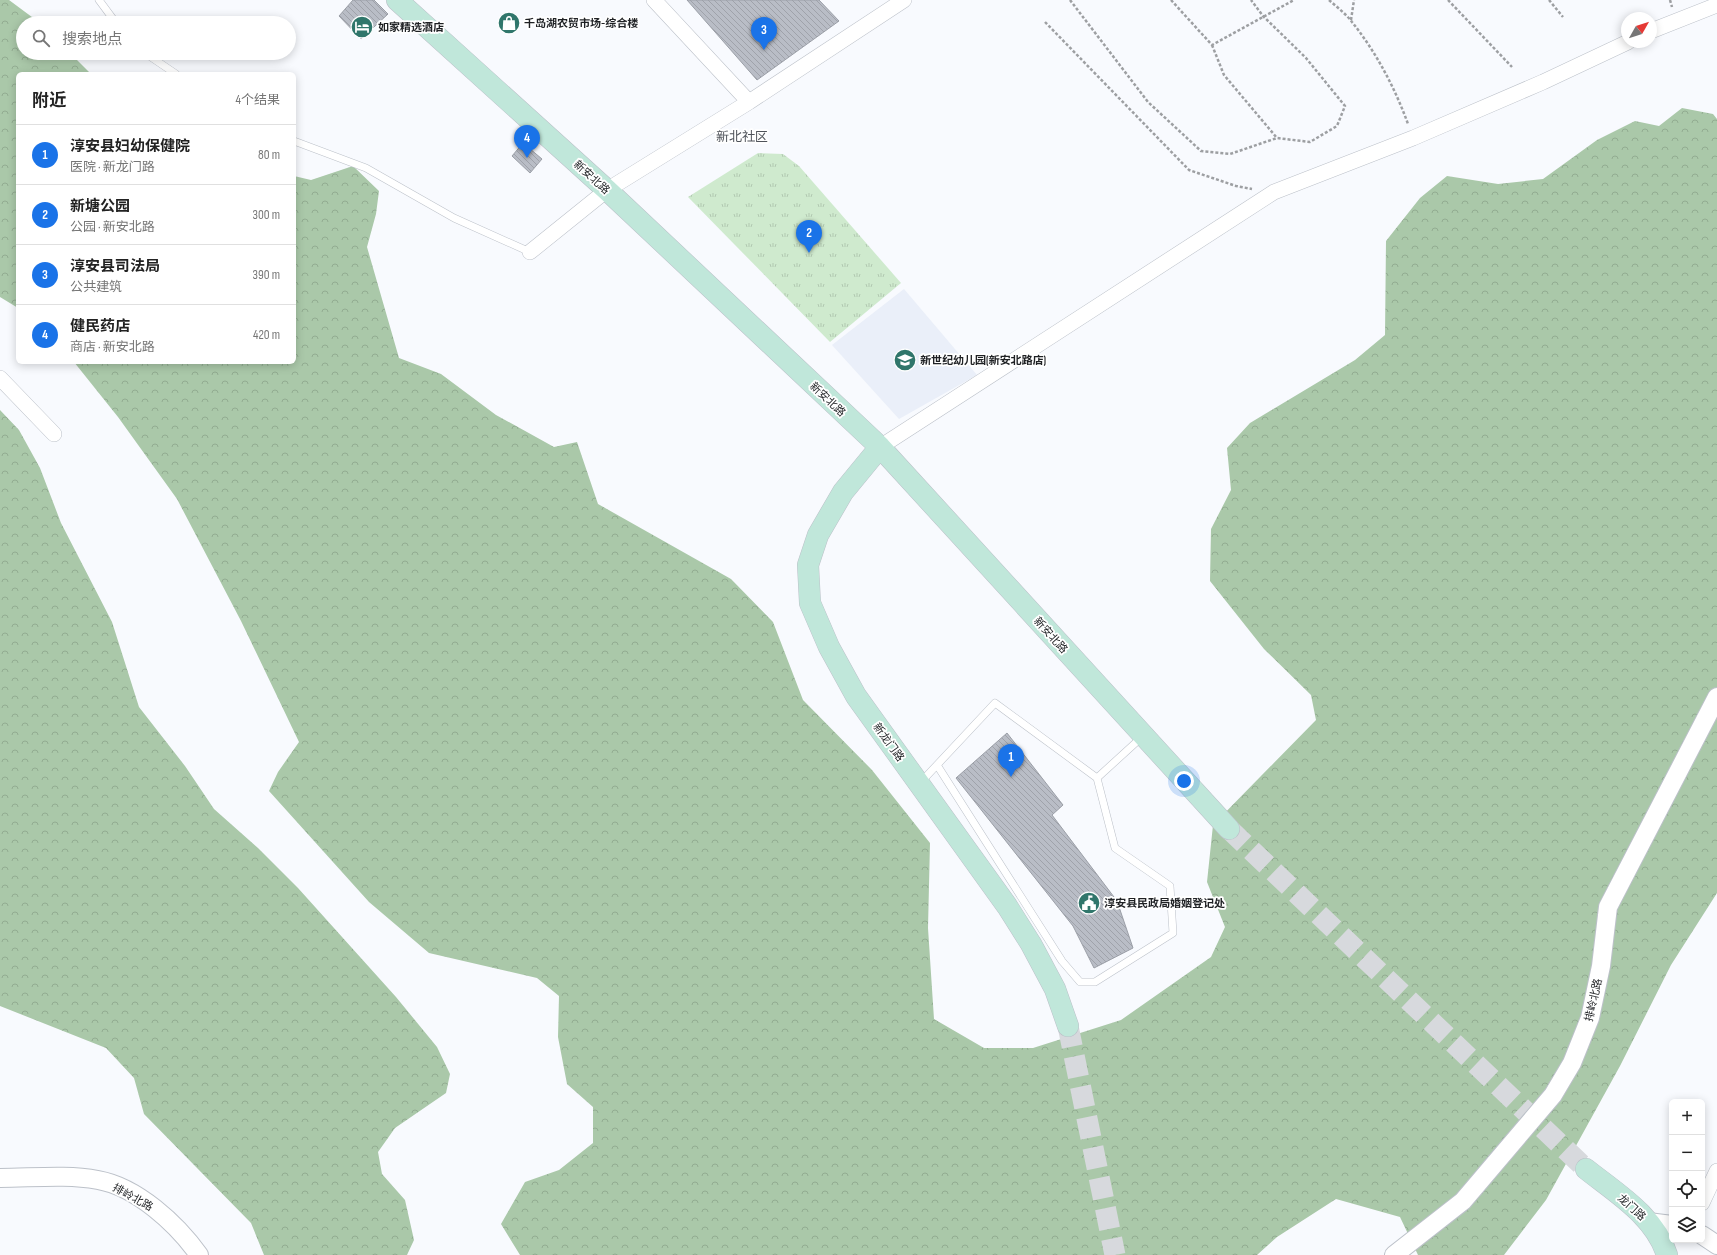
<!DOCTYPE html>
<html lang="zh">
<head>
<meta charset="utf-8">
<style>
  :root { --surface:#fff; --page:#f6f6f6; --text:#222; --muted:#767676; --line:#e0e0e0; --accent:#1a73e8 }
  body { margin:0; font-family:"Sofia Sans Condensed","Noto Sans SC",sans-serif; background:var(--page); color:var(--text) }
  .controls { position:absolute; right:12px; bottom:12px; display:grid; overflow:hidden; border-radius:6px; box-shadow:0 2px 10px #0003 }
  .controls button { width:36px; height:36px; display:grid; place-items:center; padding:0; border:0; border-bottom:1px solid var(--line); background:var(--surface); color:var(--text); font:20px sans-serif }
  .compass { position:absolute; left:1621px; top:12px; width:36px; height:36px; border-radius:50%; background:var(--surface); box-shadow:0 2px 10px #0003; rotate:51deg }
  .you { position:absolute; left:1184px; top:781px; width:14px; height:14px; margin:-10px; border:3px solid #fff; border-radius:50%; background:#1a73e8; box-shadow:0 0 0 6px #1a73e833 }
  .badge { display:grid; place-items:center; width:26px; height:26px; border-radius:50%; background:var(--accent); color:#fff; font-size:13px; font-weight:700 }
  .pin { position:absolute; translate:-50% -33px; filter:drop-shadow(0 1px 2px #0008) }
  .pin::after { content:''; position:absolute; top:21px; width:14px; height:12px; background:inherit; clip-path:polygon(0 0,100% 0,50% 100%) }
  .list { margin:0; padding:0; list-style:none }
  h2 { display:flex; justify-content:space-between; align-items:center; height:52px; margin:0; padding:0 16px; font-size:17px }
  h2 small { font-size:13px; font-weight:400; color:var(--muted) }
  .list li { display:grid; grid-template-columns:26px 1fr auto; gap:12px; align-items:center; box-sizing:border-box; height:60px; padding:0 16px; border-top:1px solid var(--line) }
  .list b { display:block; font-size:15px; white-space:nowrap }
  .list p { margin:0; font-size:13px; white-space:nowrap; color:var(--muted) }
  .list em { font-size:13px; font-style:normal; color:var(--muted) }
  .icon { flex:none; width:22px; height:22px; fill:none; stroke:currentColor; stroke-width:2; stroke-linecap:round; stroke-linejoin:round }
  .map { position:relative; flex:none; width:1717px; height:1255px; overflow:hidden }
  .search { position:absolute; background:var(--surface); box-shadow:0 2px 10px #0003; left:16px; top:16px; width:280px; height:44px; display:flex; align-items:center; gap:10px; box-sizing:border-box; padding:0 14px; border-radius:22px; color:var(--muted); font-size:15px }
  .panel { position:absolute; background:var(--surface); box-shadow:0 2px 10px #0003; left:16px; top:72px; width:280px; height:292px; border-radius:6px }
  .map>svg:first-child { display:block }
</style>
</head>
<body>
<div class="map">
<svg width="1717" height="1255" viewBox="0 0 1717 1255">
  <defs>
    <pattern id="grass-tufts" width="24" height="20" patternUnits="userSpaceOnUse"><rect width="24" height="20" fill="#cfeace"/><path d="M3 7l-1-3M5 7V3M7 7l1-3M15 17l-1-3M17 17v-4M19 17l1-3" fill="none" stroke="#b1c8b1"/></pattern>
    <pattern id="forest-crowns" width="20" height="18" patternUnits="userSpaceOnUse"><rect width="20" height="18" fill="#aac8a9"/><path d="M2 6a3 3 0 1 1 6 0M12 15a3 3 0 1 1 6 0" fill="none" stroke="#92ac91"/></pattern>
    <pattern id="building-back-hatch" width="6" height="6" patternUnits="userSpaceOnUse"><rect width="6" height="6" fill="#b9bdc6"/><path d="M-1 5l2 2M0 0l6 6M5-1l2 2" fill="none" stroke="#9fa2aa"/></pattern>
  </defs>
  <rect width="100%" height="100%" fill="#f8fafe"/>
  <path fill="#eaeff9" d="M904,289L977,375L899,419L832,345Z"/>
  <path fill="url(#grass-tufts)" d="M758,153L783,154L799,166L901,283L830,342L688,197Z"/>
  <path fill="url(#forest-crowns)" d="M0,0H9L40,23H23V53H70L91,74H18V308L0,297Z
    M1682,108L1713,114L1717,119V893L1671,965L1620,1066L1546,1200L1504,1255H1418L1400,1217L1336,1199L1277,1237L1257,1255H520L501,1224L525,1182L559,1170L593,1143V1107L567,1084L558,1037L559,996L537,978L429,953L369,902L269,791L278,772L299,742L241,621L177,499L118,417L74,362H294V176L311,180L353,166L379,191L376,214L367,247L399,358L441,374L496,415L554,447L577,442L598,504L731,579L773,622L803,700L872,770L930,843L928,928L934,1019L984,1048H1033L1121,1020L1211,957L1225,927L1207,882L1213,825L1316,720L1311,695L1264,649L1210,581L1211,529L1231,490L1227,448L1250,423L1355,360L1385,335L1386,241L1420,198L1447,176L1498,184L1543,179L1597,140L1635,121L1659,126Z
    M0,410L19,430L40,468L61,523L112,622L139,707L185,766L214,809L258,848L298,888L396,997L437,1047L450,1074L446,1093L395,1128L378,1152L382,1174L405,1200L414,1240L407,1255H264L251,1223L144,1114L134,1078L106,1048L0,1006Z"/>
  <path fill="url(#building-back-hatch)" stroke="#9b9fa7" d="M353,0H374L388,14L361,39L339,16Z
    M687,0H819L839,21L757,80Z
    M523,143L542,159L530,173L512,156Z
    M1007,733L1063,805L1052,815L1117,901L1133,948L1094,968L1073,926L956,778Z"/>
  <g fill="none" stroke-linecap="round" stroke-linejoin="round">
    <path stroke="#d7d9dd" stroke-width="21" stroke-dasharray="21 10" stroke-linecap="butt" d="M1229,829L1586,1169
      M1068,1026L1115,1255"/>
    <g stroke="#bcc1c9" stroke-width="8">
      <path id="service" d="M99,0L116,23
        M145,53L176,74
        M294,141L366,168L454,218L530,252
        M937,765L1062,961L1080,982H1095L1173,933L1170,886L1115,848L1097,778
        M921,782L995,703L1097,778L1143,736"/>
    </g>
    <g stroke="#bcc1c9" stroke-width="16">
      <path id="minor" d="M654,0L749,102
        M1651,31L1717,5
        M530,252L607,190L749,102L904,0
        M0,378L54,434
        M880,447L1274,192L1413,138L1543,82L1628,42
        M1702,1203L1717,1171"/>
    </g>
    <g stroke="#bcc1c9" stroke-width="20">
      <path id="tertiary" d="M0,1178C32,1178 66,1174 98,1180C137,1187 177,1224 199,1255
        M1648,1222L1672,1225
        M1702,1235L1717,1245
        M1394,1255L1463,1201L1553,1095L1572,1063L1590,1018L1601,966L1608,907L1717,697"/>
    </g>
    <g stroke="#bcc1c9" stroke-width="22">
      <path id="secondary" d="M397,0L607,190L880,447L1229,829
        M880,447L843,492L818,535L808,565L810,603L829,647L856,696L1007,906L1031,944L1055,989L1068,1026
        M1586,1169C1616,1193 1655,1216 1667,1255"/>
    </g>
    <path stroke="#9d9fa2" stroke-width="2.5" stroke-dasharray="3 2" stroke-linecap="butt" d="M1070,0L1148,102L1201,151L1230,154L1277,138L1310,142L1337,126L1345,106L1306,58L1263,16L1251,0
      M1171,0L1212,45L1294,0
      M1329,0C1337,7 1346,14 1352,22C1376,52 1395,88 1408,124
      M1448,0L1512,67
      M1549,0L1563,17
      M1670,0L1672,7
      M1351,20L1354,0
      M1045,22L1189,170L1236,186L1252,189
      M1212,45L1224,75L1277,138"/>
    <use href="#service" stroke="#fff" stroke-width="7"/>
    <use href="#minor" stroke="#fff" stroke-width="15"/>
    <use href="#tertiary" stroke="#fff" stroke-width="18"/>
    <use href="#secondary" stroke="#c0e7da" stroke-width="21"/>
  </g>
  <defs>
    <g id="shop-disc" transform="scale(1.15)"><circle r="9.5" fill="#30766b" stroke="#fff"/><path d="M-5-2.5h2.3a2.7 3.5 0 0 1 5.4 0H5L5.5 6h-11ZM-1.5-2.5h3a1.5 2.3 0 0 0-3 0Z" fill="#fff"/></g>
    <g id="hotel-disc" transform="scale(1.15)"><circle r="9.5" fill="#30766b" stroke="#fff"/><path d="M-6-4.5h1.5V1H6V5H4.5V3h-9V5H-6ZM-4 0a1.8 1.8 0 1 1 3.6 0ZM.5 0V-2.5h3Q6-2.5 6 0Z" fill="#fff"/></g>
    <g id="school-disc" transform="scale(1.15)"><circle r="9.5" fill="#30766b" stroke="#fff"/><path d="M0-5L7-2L0 1L-7-2ZM-4 1L0 2.5L4 1V4Q0 6-4 4Z" fill="#fff"/></g>
    <g id="civic-disc" transform="scale(1.15)"><circle r="9.5" fill="#30766b" stroke="#fff"/><path d="M-.6-6.5H3V-4.5H.6V-3L4-1V1h2V6H-6V1h2V-1L-.6-3ZM-1.2 2.5V6h2.4V2.5Z" fill="#fff"/></g>
  </defs>
  <g fill-rule="evenodd">
    <use href="#shop-disc" x="509" y="23"/>
    <use href="#hotel-disc" x="362" y="27"/>
    <use href="#school-disc" x="905" y="360"/>
    <use href="#civic-disc" x="1089" y="903"/>
  </g>
  <g text-anchor="middle" stroke-width="3.5" stroke-linejoin="round" paint-order="stroke">
    <g font-size="11" font-weight="bold" fill="#1f2124" stroke="#fff" text-anchor="start">
      <text x="524" y="27">千岛湖农贸市场-综合楼</text>
      <text x="378" y="31">如家精选酒店</text>
      <text x="920" y="364">新世纪幼儿园(新安北路店)</text>
      <text x="1104" y="907">淳安县民政局婚姻登记处</text>
    </g>
    <g font-size="11" fill="#1f2124" stroke="#fff">
      <text transform="translate(592 177) rotate(42)" y="4">新安北路</text>
      <text transform="translate(828 399) rotate(43)" y="4">新安北路</text>
      <text transform="translate(1051 635) rotate(48)" y="4">新安北路</text>
      <text transform="translate(889 742) rotate(54)" y="4">新龙门路</text>
      <text transform="translate(1593 1000) rotate(-77)" y="4">排岭北路</text>
      <text transform="translate(133 1197) rotate(29)" y="4">排岭北路</text>
      <text transform="translate(1632 1207) rotate(42)" y="4">龙门路</text>
    </g>
    <g font-size="13" fill="#4f535a" stroke="#fff">
      <text x="742" y="141">新北社区</text>
    </g>
  </g>
</svg>
<div class="controls">
<button>+</button>
<button>−</button>
<button><svg class="icon" aria-label="locate" viewBox="0 0 24 24"><circle cx="12" cy="12" r="6"/><path d="M12 2v4M12 18v4M2 12h4M18 12h4"/></svg></button>
<button><svg class="icon" aria-label="layers" viewBox="0 0 24 24"><path d="M12 4l9 5-9 5-9-5zM3 14l9 5 9-5"/></svg></button>
</div>
<svg class="compass" viewBox="-18 -18 36 36"><path d="M0-13l5 13h-10z" fill="#e53935"/><path d="M0 13l5-13h-10z" fill="#767676"/></svg>
<div class="you"></div>
<div class="pin badge" style="left:1011px;top:777px">1</div>
<div class="pin badge" style="left:809px;top:253px">2</div>
<div class="pin badge" style="left:764px;top:50px">3</div>
<div class="pin badge" style="left:527px;top:158px">4</div>
<div class="search"><svg class="icon" aria-label="search" viewBox="0 0 24 24"><circle cx="10" cy="10" r="6"/><path d="M15 15l6 6"/></svg>搜索地点</div>
<section class="panel">
<h2>附近<small>4个结果</small></h2>
<ul class="list">
<li><span class="badge">1</span><div><b>淳安县妇幼保健院</b><p>医院 · 新龙门路</p></div><em>80 m</em></li>
<li><span class="badge">2</span><div><b>新塘公园</b><p>公园 · 新安北路</p></div><em>300 m</em></li>
<li><span class="badge">3</span><div><b>淳安县司法局</b><p>公共建筑</p></div><em>390 m</em></li>
<li><span class="badge">4</span><div><b>健民药店</b><p>商店 · 新安北路</p></div><em>420 m</em></li>
</ul>
</section>
</div>
</body>
</html>
